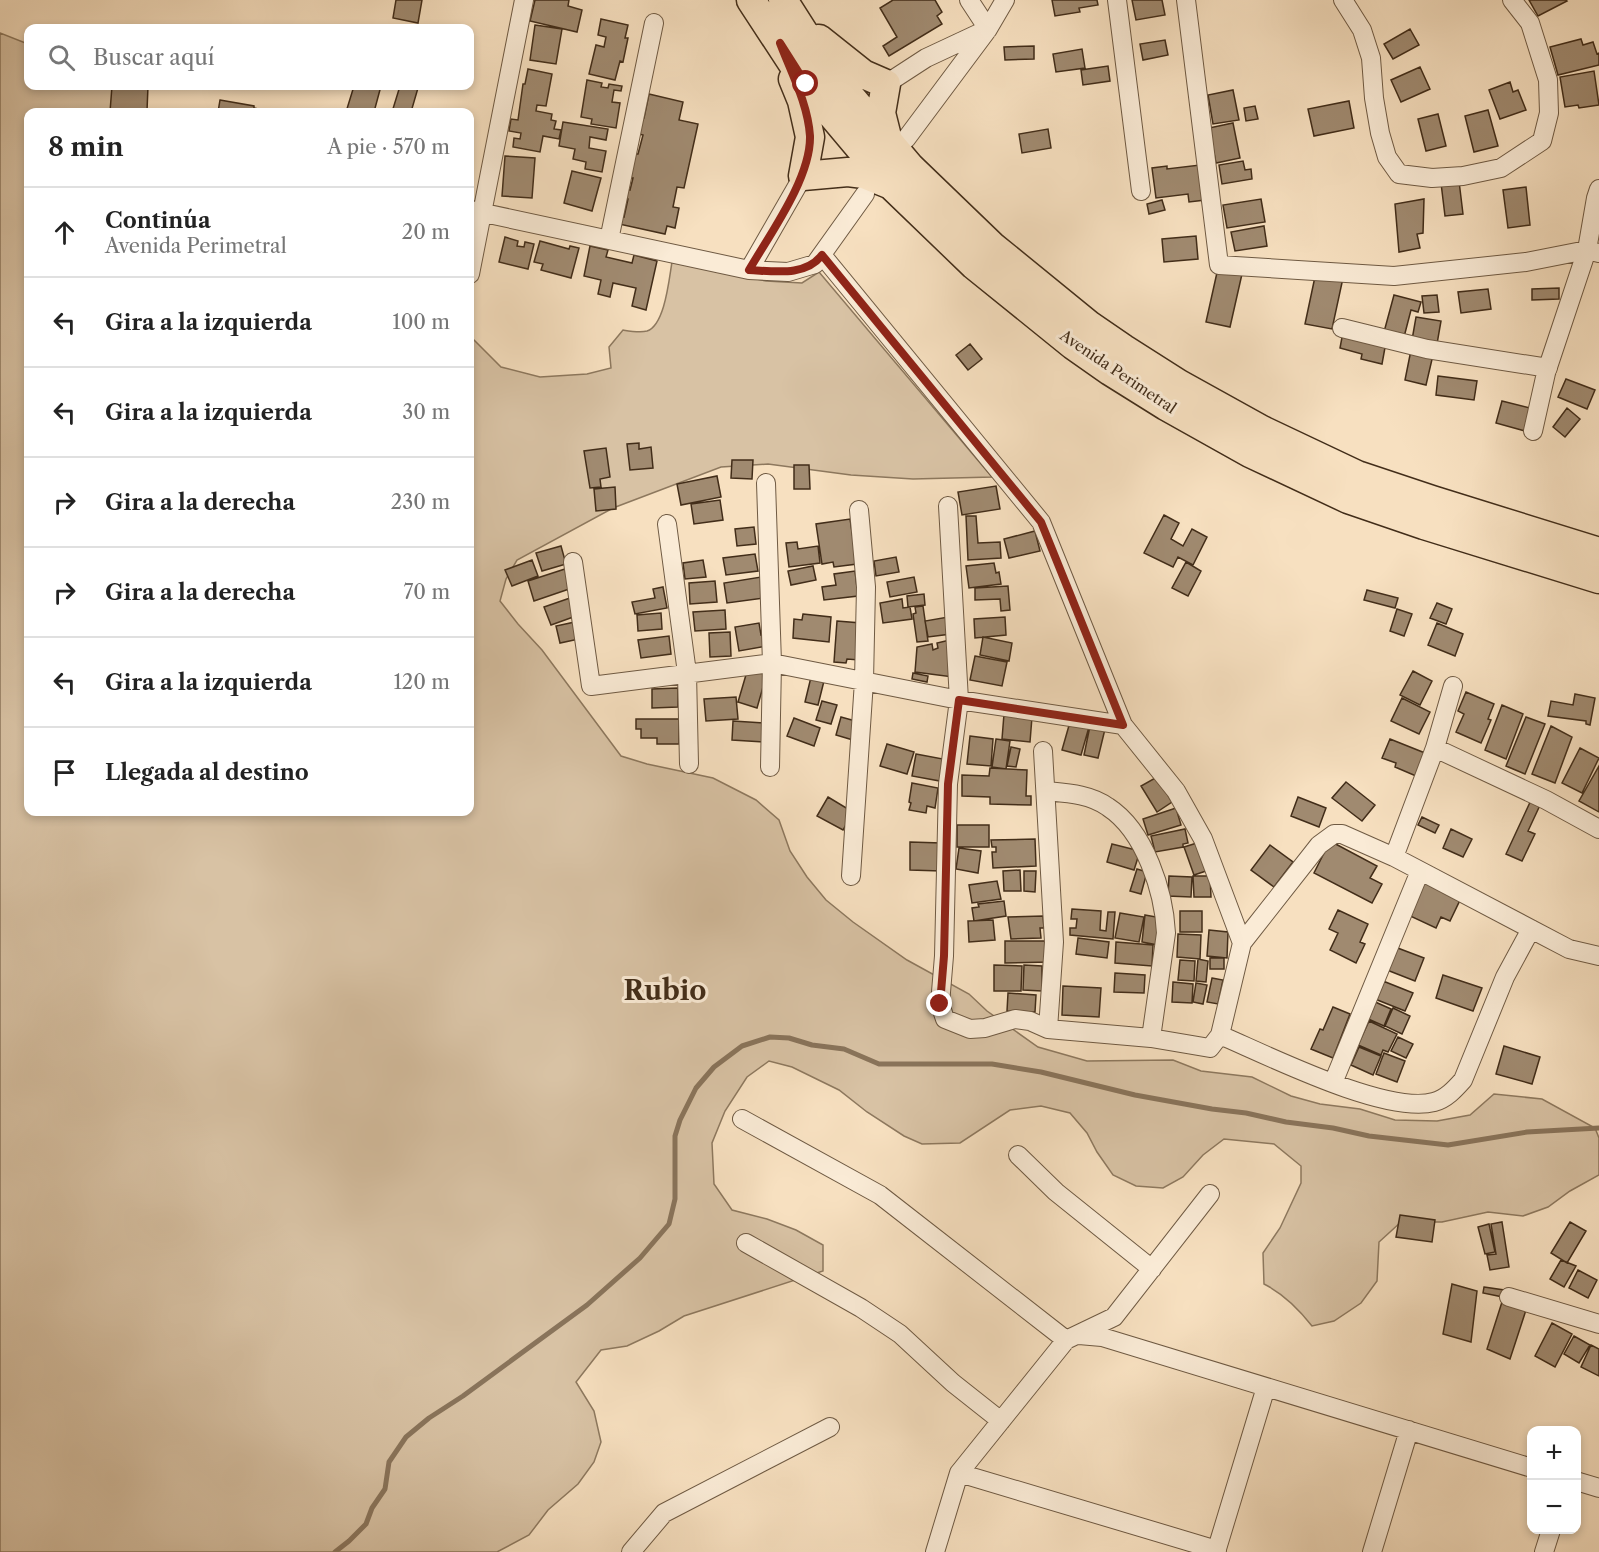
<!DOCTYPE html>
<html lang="es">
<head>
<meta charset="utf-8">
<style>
  :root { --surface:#fff; --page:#f2f2f2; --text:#222; --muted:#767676; --line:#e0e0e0 }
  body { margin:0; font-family:"Libre Caslon Text",serif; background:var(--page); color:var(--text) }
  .controls { position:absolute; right:18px; bottom:18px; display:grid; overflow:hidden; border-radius:12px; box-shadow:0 3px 9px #0003 }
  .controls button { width:54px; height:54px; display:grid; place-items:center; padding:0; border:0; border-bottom:2px solid var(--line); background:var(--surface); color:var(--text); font:30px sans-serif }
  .stop { position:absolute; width:18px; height:18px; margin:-14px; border:4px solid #8f2418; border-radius:50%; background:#fff }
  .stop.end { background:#8f2418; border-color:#fff; box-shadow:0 2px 6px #0008 }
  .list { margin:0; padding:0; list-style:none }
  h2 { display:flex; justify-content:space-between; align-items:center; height:78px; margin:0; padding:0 24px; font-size:26px }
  h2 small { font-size:20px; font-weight:400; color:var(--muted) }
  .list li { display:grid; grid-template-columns:39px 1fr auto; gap:18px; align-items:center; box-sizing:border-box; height:90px; padding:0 24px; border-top:2px solid var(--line) }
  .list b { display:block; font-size:22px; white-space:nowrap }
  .list p { margin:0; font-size:20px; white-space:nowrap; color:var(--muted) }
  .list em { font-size:20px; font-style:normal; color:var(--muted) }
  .icon { flex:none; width:33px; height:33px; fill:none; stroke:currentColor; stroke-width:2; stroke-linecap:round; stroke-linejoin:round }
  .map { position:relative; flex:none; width:1599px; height:1552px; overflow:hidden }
  .search { position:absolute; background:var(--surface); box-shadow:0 3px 9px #0003; left:24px; top:24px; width:450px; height:66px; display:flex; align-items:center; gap:15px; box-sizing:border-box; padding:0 21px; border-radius:12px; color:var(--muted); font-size:22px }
  .panel { position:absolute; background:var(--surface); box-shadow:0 3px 9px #0003; left:24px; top:108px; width:450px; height:708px; border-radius:12px }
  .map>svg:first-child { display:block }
</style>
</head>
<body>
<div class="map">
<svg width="1599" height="1552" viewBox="0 0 1599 1552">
  <rect width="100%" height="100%" fill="#f7e0c0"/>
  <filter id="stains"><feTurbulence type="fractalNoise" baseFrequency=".00333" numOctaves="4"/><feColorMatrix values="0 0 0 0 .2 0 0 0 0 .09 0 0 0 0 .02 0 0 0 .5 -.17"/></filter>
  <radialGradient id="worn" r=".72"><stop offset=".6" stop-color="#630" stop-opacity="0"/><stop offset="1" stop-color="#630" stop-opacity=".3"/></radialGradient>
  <path fill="#d8c2a4" stroke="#8d785e" stroke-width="1.5" d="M0,33L28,44V86H118L117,112H28V812H470V340H474L501,367L540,377L587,374L611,368L609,347L623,330C629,331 640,333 647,331C665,325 669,279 672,262L766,281L802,283L819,272L992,477L913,479L851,475L768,464L721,467L613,508L517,560L506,579L500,601L518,624L542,650L621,756L647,764L713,778L756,800L779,820L790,851L807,877L826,900L853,922L907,960L969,994L987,1011L1038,1047L1087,1061L1173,1060L1201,1071L1252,1077L1291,1096L1320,1104L1360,1109L1395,1120L1437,1121L1470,1115L1494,1094L1542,1099L1595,1128L1599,1138V1175L1570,1191L1548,1207L1523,1216L1488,1212L1442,1222H1401L1379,1242L1377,1281L1361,1303L1334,1321L1312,1326C1298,1308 1284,1294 1264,1284L1263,1253L1280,1228L1301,1183V1166L1274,1144L1224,1139L1203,1155L1183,1177L1163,1188L1136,1186L1113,1175L1097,1152L1087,1133L1070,1113L1041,1106L1010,1110L960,1143L922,1144L904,1136L867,1112L839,1090L792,1067L769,1061L747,1077L725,1111L712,1143L714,1184L732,1210L767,1219L796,1230L823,1245V1271L684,1316L659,1331L627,1346L601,1350L576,1382L594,1411L601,1442L594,1462L578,1484L548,1510L529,1535L497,1552H0Z"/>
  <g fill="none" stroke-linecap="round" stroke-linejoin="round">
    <path stroke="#89745b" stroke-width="5" d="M335,1552L349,1541L366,1524L372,1508L385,1489L389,1462L406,1437L429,1418L463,1396L587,1305L640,1258L669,1224L675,1199V1136L680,1120L696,1088L714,1067L742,1046L770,1037L789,1038L812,1045L844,1049L879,1064H992L1041,1072L1135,1095L1212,1109L1246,1113L1286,1122L1333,1128L1369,1136L1448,1145L1527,1132L1599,1128"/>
  </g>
  <path fill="#a08a70" stroke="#422d19" stroke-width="1.5" d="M396,0H422L418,23L393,18Z
    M535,0H569L568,6L582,10L577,32L530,21Z
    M893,0H935L942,12L937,16L942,24L889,56L883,46L897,37L880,8Z
    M1052,0H1097L1098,5L1079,8L1080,12L1055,16Z
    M1132,0H1162L1165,15L1136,20Z
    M1529,0H1566L1567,1L1538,16Z
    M601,19L628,25L625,38H628L623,62L620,61L615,80L589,74L596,45L604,47L606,37L598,35Z
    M535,25L562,29L556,64L530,60Z
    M1410,29L1419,45L1393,59L1384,44Z
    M1581,39L1583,45L1593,42L1597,54L1599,53V65L1558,75L1550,47Z
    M1165,40L1168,55L1143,60L1140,44Z
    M1034,46V59L1005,60L1004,47Z
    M1082,49L1085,68L1056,72L1053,54Z
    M1108,66L1110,81L1083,85L1081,70Z
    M1420,67L1430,89L1401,102L1391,80Z
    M528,69L552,74L546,106L537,105L536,111L552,114L551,120L556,121L554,129L561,130L559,139L543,136L540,152L513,147L514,138L520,139L521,133L509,131L511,119L518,120L523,84H525Z
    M1594,71L1599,105L1579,108L1578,105L1565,107L1560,77Z
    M587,80L602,83L601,87L608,88L609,84L622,86L621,91L614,90L612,102L620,103L616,128L591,124L592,119L581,117Z
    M1510,82L1513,92L1518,90L1526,110L1500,119L1489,90Z
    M112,86H148L147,111L129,110V112H110Z
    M354,86H381L374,112H346Z
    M400,86L418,88L411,112H392Z
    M1233,90L1239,120L1213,124L1208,95Z
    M649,94L683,102L679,120L698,124L684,188L677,187L673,207L679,208L675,228L667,226L665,234L619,224L621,216L624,217L628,199L624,198L625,189L630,190L633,178H629L634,154H638L643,135L635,133L642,118H644Z
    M220,100L254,106V108L263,110L262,112H218Z
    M1349,101L1354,128L1314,136L1308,109Z
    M1255,106L1258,119L1246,121L1244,108Z
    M1488,110L1498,146L1474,152L1465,116Z
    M1438,114L1446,146L1426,151L1418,119Z
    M563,122L608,129L606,140L590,137L589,148L606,151L602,172L585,169L586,162L573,159L575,149L559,146Z
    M1233,123L1240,158L1216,163L1209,128Z
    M1048,129L1051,148L1022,153L1019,134Z
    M505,156L535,158L532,198L502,196Z
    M1243,161L1245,170L1251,169L1252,179L1222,184L1219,165Z
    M1200,165L1205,200L1189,202L1188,194L1156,198L1152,168L1167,166V169Z
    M572,171L601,178L592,211L564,203Z
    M1459,181L1463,214L1445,216L1441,183Z
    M1526,187L1530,225L1508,228L1503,190Z
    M1261,199L1265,222L1227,228L1223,205Z
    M1424,199L1423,233L1417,234L1420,248L1399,252L1395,204Z
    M1162,200L1165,210L1149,214L1147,204Z
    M1264,226L1267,246L1235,251L1231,232Z
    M1196,236L1198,259L1164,262L1162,239Z
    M505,237L518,241L517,246L524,247L525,242L534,244L528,269L499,262Z
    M540,241L569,249L570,246L579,248L571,278L541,270L543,264L534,262Z
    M590,246L608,250L606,257L632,263L634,255L657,261L646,310L632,306L636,288L613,283L610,297L598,294L601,280L584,276Z
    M1218,268L1242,274L1230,327L1206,322Z
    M1316,272L1343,278L1332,329L1305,324Z
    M1559,288V299L1532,300V289Z
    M1488,289L1491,309L1461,313L1458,292Z
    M1394,295L1421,302L1418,312L1411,310L1404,337L1384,332Z
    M1437,295L1439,312L1424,313L1422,296Z
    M1416,317L1441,321L1437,344L1412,340Z
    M1343,332L1386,342L1382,364L1361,359L1362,354L1340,348Z
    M970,344L982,359L968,370L956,355Z
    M1411,350L1433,355L1426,385L1405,380Z
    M1438,376L1477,381L1474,400L1436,395Z
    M1566,379L1595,390L1587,409L1558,397Z
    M1502,401L1530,408L1525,431L1496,423Z
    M1567,408L1580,419L1565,437L1553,427Z
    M639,443V449L651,447L653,468L630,470L627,444Z
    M606,448L610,477L600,479L601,487L590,488L584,451Z
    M732,460H753L752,479L731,478Z
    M794,465H809L810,489H794Z
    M717,476L721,497L681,505L677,484Z
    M996,486L1000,509L962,515L958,492Z
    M615,487L616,509L596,511L594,489Z
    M720,500L723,520L694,524L691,504Z
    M1164,515L1179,523L1171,539L1183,546L1192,529L1207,537L1193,565L1178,557L1173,567L1144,553Z
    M966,516H976L978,543L1000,542L1001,558L968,560Z
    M850,519L857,564L834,567L833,562L822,564L816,524Z
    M754,527L756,544L737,546L735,529Z
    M1035,531L1040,551L1009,558L1004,539Z
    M797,542L798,549L818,546L820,563L789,567L786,543Z
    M561,546L566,564L542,571L536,553Z
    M755,554L758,571L726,575L723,558Z
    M896,557L899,572L876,576L874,561Z
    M532,560L538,576L512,586L505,570Z
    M703,560L706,577L685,579L683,563Z
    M1186,562L1201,571L1188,596L1172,588Z
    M994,563L996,573L999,572L1001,584L969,588L966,566Z
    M813,566L816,580L791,585L788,571Z
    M568,568L575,587L534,601L528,581Z
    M855,571L858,596L824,600L822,587L836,585L834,574Z
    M761,577L764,598L727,603L724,583Z
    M914,577L917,592L890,597L887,582Z
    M715,581L717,602L690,604L689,583Z
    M1008,586L1010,610L1001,611L1000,599L975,600V588Z
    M663,587L667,608L635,614L632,602L655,598L653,589Z
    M1367,590L1398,598L1395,608L1364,600Z
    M924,594L925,605L908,607L907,596Z
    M570,598L576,616L551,625L544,607Z
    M902,599L903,608L910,607L912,619L883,623L880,603Z
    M1437,603L1452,609L1446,624L1430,618Z
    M923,606L928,641L917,642L913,614L916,613L915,607Z
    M1397,609L1412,614L1404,636L1390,631Z
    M725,610L726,629L695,631L693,612Z
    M661,613L662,629L638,631L637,615Z
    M803,614L831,617L829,642L793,638L794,619L802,620Z
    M948,617L951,634L928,637L925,621Z
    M1005,617L1006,635L975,638L974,619Z
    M837,621L861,623L859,660L847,659L846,663L834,662Z
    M575,622L579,639L560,643L556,626Z
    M759,623L761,635L765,634L767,646L739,651L735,627Z
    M1437,623L1463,634L1455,656L1428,645Z
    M730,632L731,656L710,657L709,633Z
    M669,636L671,654L641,658L638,640Z
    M983,637L1012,643L1009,661L980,655Z
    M954,639L953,677L915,672L917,647L932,644L933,650L938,648L937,643Z
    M975,656L1007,662L1002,686L970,680Z
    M748,668L767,673L757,708L738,702Z
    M1413,671L1432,681L1420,705L1400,695Z
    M812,673L825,677L818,705L805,702Z
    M913,673L928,676L927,682L912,679Z
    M678,688V707L652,708V689Z
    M1466,692L1494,704L1488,719L1491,720L1481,743L1456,732L1464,714L1458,711Z
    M1575,694L1595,698L1590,725L1586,724V721L1548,716L1551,701L1573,705Z
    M736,697L738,719L706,721L704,699Z
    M1402,698L1430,712L1419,734L1391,721Z
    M822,701L837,705L831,724L816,720Z
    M1502,705L1523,714L1506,759L1485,750Z
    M1004,714L1032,717L1030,742L1002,739Z
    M841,717L859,722L853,740L836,735Z
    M1526,717L1545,724L1525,774L1506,766Z
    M794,718L820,728L814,746L787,736Z
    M636,719H679V744H657V738H641V729H636Z
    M733,721L766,723L765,742L732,740Z
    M1070,722L1089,727L1081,755L1062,750Z
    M1090,726L1105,729L1098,758L1084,755Z
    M1551,726L1572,737L1555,783L1532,774Z
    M970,736L993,739L991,766L967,764Z
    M996,739L1010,741L1006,769L992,767Z
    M1390,739L1425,753L1416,776L1395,767L1396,763L1382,758Z
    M887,744L914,752L907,774L880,766Z
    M1011,747L1020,749L1016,767L1007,766Z
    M1580,748L1599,758L1582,793L1562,783Z
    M916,754L943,759L940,781L912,776Z
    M1599,766V812L1579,801Z
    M990,768L1027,770L1026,796H1031V805L990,804V797L962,796V775L989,776Z
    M1157,777L1172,802L1157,812L1141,786Z
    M1346,782L1375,805L1362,821L1332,798Z
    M912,783L938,788L935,808L927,806L926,813L909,810L911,803L909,802Z
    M828,797L853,812L843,830L817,816Z
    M1298,797L1326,808L1319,827L1291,816Z
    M1532,798L1541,803L1528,831L1535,834L1522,861L1506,854Z
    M1176,808L1181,825L1148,835L1143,819Z
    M1422,817L1439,825L1435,833L1418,825Z
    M957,825H989V847H957Z
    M1185,829L1188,843L1183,844V847L1155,852L1151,836Z
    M1451,829L1472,839L1463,857L1443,848Z
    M1035,839L1036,866L993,868L992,852H996V847H992L991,840Z
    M1330,841L1377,866L1370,878L1382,884L1372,903L1314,873Z
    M910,842L941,843V871L910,870Z
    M1197,843L1209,870L1194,875L1184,847Z
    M1112,844L1140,851L1134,870L1107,862Z
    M1270,845L1293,862L1274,887L1251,870Z
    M959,848L981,851L978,873L956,869Z
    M1137,869L1147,872L1141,894L1130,891Z
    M1020,870L1021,891H1004L1003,871Z
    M1024,871H1036L1035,892L1024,891Z
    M1169,876L1192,877L1191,897L1168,896Z
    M1193,876H1210L1211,897H1194Z
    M997,881L1001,899L972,903L969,885Z
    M1423,881L1461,898L1450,921L1441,917L1436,928L1408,915Z
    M1004,901L1006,916L974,921L972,908L979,907L978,904Z
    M1072,909L1101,911L1100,930L1106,931L1108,912H1115L1113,939L1070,935V928H1076L1077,919H1071Z
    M1338,910L1368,924L1360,942L1365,944L1356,963L1330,950L1338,933L1329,929Z
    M1180,911H1202V932H1180Z
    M1120,913L1144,917L1139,942L1115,938Z
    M1145,915L1162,918L1158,945L1142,942Z
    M1043,916L1044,928H1040L1041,938L1011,939L1008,917Z
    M993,920L995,940L969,942L968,921Z
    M1209,930L1228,932L1227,958L1207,956Z
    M1178,934L1201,935L1200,959L1177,957Z
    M1078,938L1109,942L1107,958L1076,954Z
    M1005,941H1048L1049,962L1005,963Z
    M1116,942L1153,945L1152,966L1115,963Z
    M1395,947L1424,958L1415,981L1387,970Z
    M1210,958H1224V969H1210Z
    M1198,959L1208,961L1206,982L1196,981Z
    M1180,960L1195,961L1194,981L1178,980Z
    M994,965L1022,966L1021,991H994Z
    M1024,965L1042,966V991L1023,990Z
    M1115,973L1145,975L1144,993L1114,992Z
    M1443,975L1482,988L1473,1011L1436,998Z
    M1212,978L1223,980L1218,1004L1207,1002Z
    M1383,981L1413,993L1405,1011L1375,999Z
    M1173,982L1193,984L1192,1003L1172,1002Z
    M1196,983L1207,985L1203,1004L1193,1002Z
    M1063,986L1101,988L1099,1017L1062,1015Z
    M1008,993L1036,995L1035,1012L1007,1011Z
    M1373,1001L1391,1009L1384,1026L1366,1018Z
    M1333,1007L1350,1014L1333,1058L1311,1049L1320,1029L1323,1030Z
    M1393,1008L1410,1016L1402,1034L1385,1026Z
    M1369,1021L1397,1034L1388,1052L1383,1050L1381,1055L1358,1045Z
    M1398,1037L1413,1044L1406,1058L1391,1051Z
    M1504,1046L1540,1057L1532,1084L1496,1074Z
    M1359,1047L1381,1056L1373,1075L1351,1065Z
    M1384,1053L1405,1061L1397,1082L1376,1074Z
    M1400,1215L1435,1220L1432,1242L1396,1237Z
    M1502,1222L1509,1267L1490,1270L1487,1255L1496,1254L1491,1224Z
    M1570,1222L1586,1231L1567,1263L1551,1253Z
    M1489,1224L1495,1252L1485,1254L1478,1227Z
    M1561,1260L1576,1266L1564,1287L1550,1279Z
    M1578,1270L1597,1280L1588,1298L1569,1288Z
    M1452,1284L1477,1291L1471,1342L1443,1334Z
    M1484,1287L1504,1290L1503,1297L1483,1293Z
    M1502,1302L1526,1310L1510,1359L1487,1349Z
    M1552,1323L1572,1334L1555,1367L1535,1356Z
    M1574,1336L1590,1345L1579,1363L1564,1354Z
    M1591,1345L1599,1349V1376L1581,1367Z"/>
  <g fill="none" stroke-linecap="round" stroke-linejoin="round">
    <g stroke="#6f5a43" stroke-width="20">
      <path id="street" d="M1117,0L1141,191
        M1186,0L1219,265L1394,276L1526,262L1587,250L1599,253
        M1343,0L1362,30L1371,58L1374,98L1380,133L1387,157L1399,174L1432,178L1463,176L1501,168L1542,141L1549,113L1548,80L1530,23L1512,0
        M886,84L926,58L988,29L969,0
        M906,139L988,29L1005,0
        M470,210L749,270L788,272L815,264L865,194
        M609,240L654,23
        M822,255L1041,522L1123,725L1176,791L1203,839L1242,943L1220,1035L1210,1048L1151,1038L1048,1029L1030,1021L1015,1019L985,1028L970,1029L945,1019L940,1004L944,956L948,784L959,700L948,506
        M749,270L803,176
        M470,274L524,0
        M1342,328L1427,349L1548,368
        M1533,431L1546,373L1587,250L1596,198L1599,189
        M766,483L772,663L770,767
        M667,524L687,673L689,764
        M573,562L591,686L772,663L959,700L1123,725
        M1435,748L1546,800L1599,829
        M1043,751L1054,942L1048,1029
        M1046,791C1067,793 1090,794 1108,807C1145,831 1164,892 1166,933L1151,1038
        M1394,857L1435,748L1453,686
        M851,876L864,681L866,587L859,510
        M1242,943L1319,845L1334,834H1342L1394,857L1569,949L1599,956
        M1220,1035C1267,1055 1386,1115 1434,1102C1446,1099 1455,1089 1463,1080L1505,977L1531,929
        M1333,1083L1420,871
        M742,1119L880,1195L1066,1340
        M1018,1155L1056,1192L1152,1269
        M746,1243L861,1308L900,1334L953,1383L1001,1421
        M1509,1297L1599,1324
        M1079,1335L1102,1337L1532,1468
        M959,1473L1217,1550
        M1576,1481L1599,1488
        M631,1552L664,1513L830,1427
        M935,1552L959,1473L1066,1340L1114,1317L1210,1194
        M1216,1552L1266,1387
        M1372,1552L1409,1430
        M1544,1552L1551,1530"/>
    </g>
    <g stroke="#422d19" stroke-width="31">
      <path id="primary" d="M751,0L806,84L891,185L974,265L1073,345L1110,371L1166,406L1250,453L1348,499L1424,525L1599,579
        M783,0L827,69L910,167L992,246L1089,325L1124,349L1179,384L1262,430L1357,475L1432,500L1599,552
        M819,39L863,74L886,84L881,113L888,141
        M793,79L802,101L810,137L803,176L848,172L864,174L891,185"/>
    </g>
    <use href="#street" stroke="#faebd6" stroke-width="18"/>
    <use href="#primary" stroke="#f7e0c0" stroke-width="28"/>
  </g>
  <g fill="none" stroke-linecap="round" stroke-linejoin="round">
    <path stroke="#8f2418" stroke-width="8" d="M806,84L780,43C791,72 808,104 810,136C811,178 770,234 749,270C774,271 805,277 822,255L1041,522L1123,725L959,700L948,784L944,956L940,1004"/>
  </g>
  <g text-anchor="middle" stroke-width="6" stroke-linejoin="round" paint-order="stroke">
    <g font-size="15" fill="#422d19" stroke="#faebd6">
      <text transform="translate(1118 372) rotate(34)" y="5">Avenida Perimetral</text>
    </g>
    <g font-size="27" font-weight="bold" fill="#422d19" stroke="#faebd6">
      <text x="665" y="1000">Rubio</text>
    </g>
  </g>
  <rect width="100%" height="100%" filter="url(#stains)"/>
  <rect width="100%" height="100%" fill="url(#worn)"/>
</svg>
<div class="controls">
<button>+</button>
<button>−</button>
</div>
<div class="stop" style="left:806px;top:84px"></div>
<div class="stop end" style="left:940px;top:1004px"></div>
<div class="search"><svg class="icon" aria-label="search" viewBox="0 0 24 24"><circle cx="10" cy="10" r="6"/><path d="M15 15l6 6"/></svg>Buscar aquí</div>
<section class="panel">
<h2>8 min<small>A pie · 570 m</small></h2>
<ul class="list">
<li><svg class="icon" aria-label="ahead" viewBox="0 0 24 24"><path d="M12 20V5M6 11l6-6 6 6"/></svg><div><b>Continúa</b><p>Avenida Perimetral</p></div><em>20 m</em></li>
<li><svg class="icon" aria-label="left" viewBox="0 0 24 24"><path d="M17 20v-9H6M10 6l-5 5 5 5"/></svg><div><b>Gira a la izquierda</b></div><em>100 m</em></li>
<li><svg class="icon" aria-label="left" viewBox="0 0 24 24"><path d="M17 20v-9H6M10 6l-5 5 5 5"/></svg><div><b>Gira a la izquierda</b></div><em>30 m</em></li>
<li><svg class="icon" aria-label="right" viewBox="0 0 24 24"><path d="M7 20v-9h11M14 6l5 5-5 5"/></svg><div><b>Gira a la derecha</b></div><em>230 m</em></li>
<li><svg class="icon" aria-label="right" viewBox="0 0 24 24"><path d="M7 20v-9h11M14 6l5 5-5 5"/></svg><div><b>Gira a la derecha</b></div><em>70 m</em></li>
<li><svg class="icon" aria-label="left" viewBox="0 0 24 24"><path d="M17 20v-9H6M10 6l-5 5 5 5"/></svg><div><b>Gira a la izquierda</b></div><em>120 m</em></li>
<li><svg class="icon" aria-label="arrive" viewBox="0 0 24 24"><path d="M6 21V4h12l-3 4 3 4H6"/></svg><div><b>Llegada al destino</b></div></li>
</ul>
</section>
</div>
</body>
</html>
